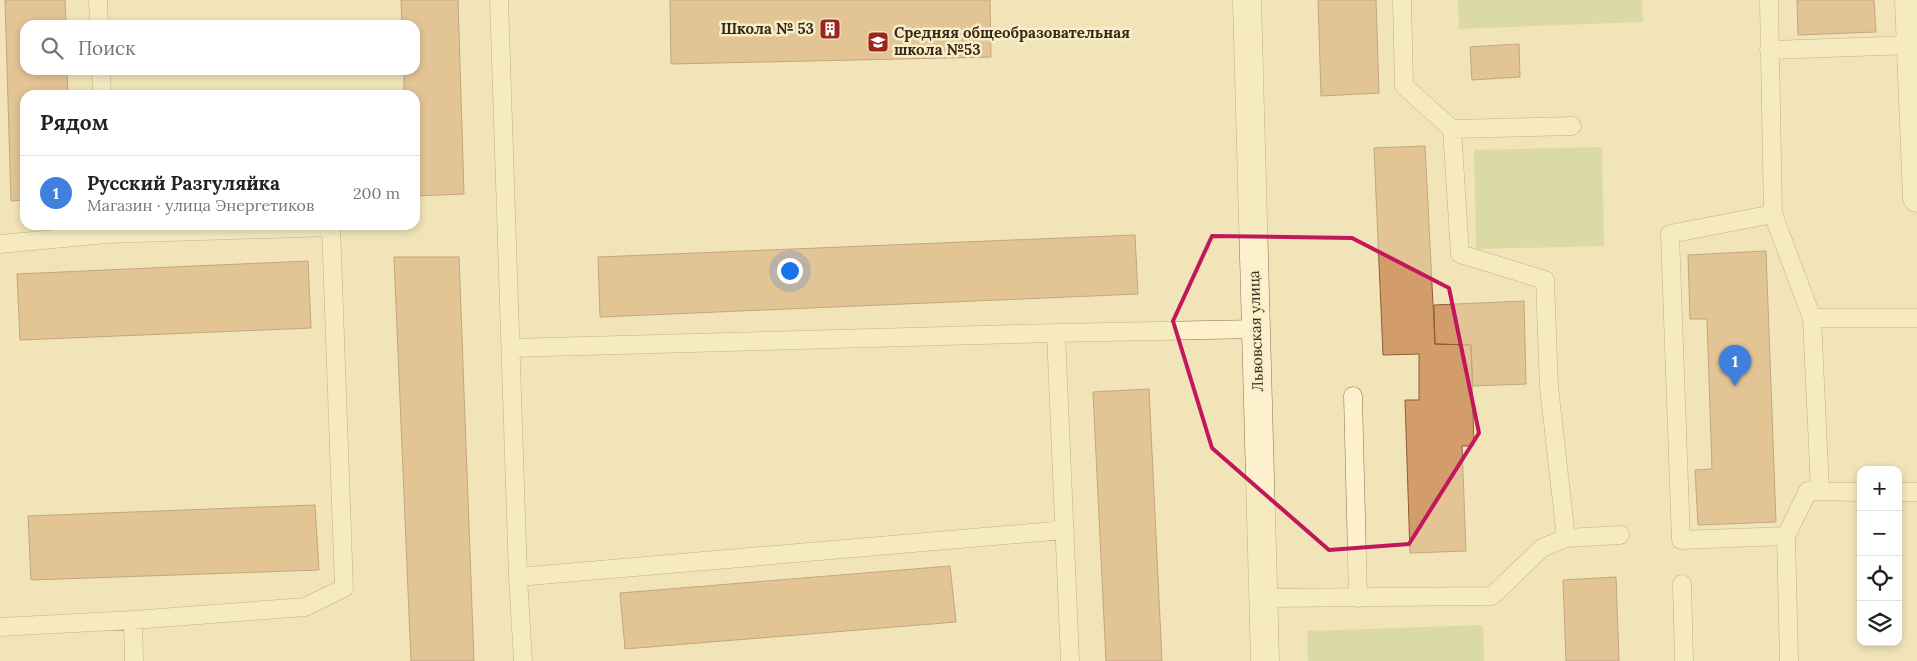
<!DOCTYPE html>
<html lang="ru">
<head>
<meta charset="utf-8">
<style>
  :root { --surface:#fff; --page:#f2f2f2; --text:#222; --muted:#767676; --line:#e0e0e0; --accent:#1a73e8 }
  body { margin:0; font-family:Lora,serif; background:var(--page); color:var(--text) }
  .controls { position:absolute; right:15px; bottom:15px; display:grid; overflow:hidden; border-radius:10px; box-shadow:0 2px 8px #0003 }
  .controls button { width:45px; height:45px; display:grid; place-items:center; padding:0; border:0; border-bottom:1px solid var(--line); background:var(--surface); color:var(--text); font:25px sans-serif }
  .you { position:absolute; left:789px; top:270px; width:18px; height:18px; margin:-12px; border:4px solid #fff; border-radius:50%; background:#1a73e8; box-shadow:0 0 0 8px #1a73e833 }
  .badge { display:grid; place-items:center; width:32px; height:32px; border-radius:50%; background:var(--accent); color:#fff; font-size:16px; font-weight:700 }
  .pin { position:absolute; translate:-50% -41px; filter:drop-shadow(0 1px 2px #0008) }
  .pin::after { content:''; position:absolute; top:26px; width:18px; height:15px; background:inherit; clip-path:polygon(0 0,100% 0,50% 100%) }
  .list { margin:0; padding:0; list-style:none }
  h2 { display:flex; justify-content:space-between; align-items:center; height:65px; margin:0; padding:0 20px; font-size:21px }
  h2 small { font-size:16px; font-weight:400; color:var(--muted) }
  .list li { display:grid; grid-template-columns:32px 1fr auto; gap:15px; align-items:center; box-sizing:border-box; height:75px; padding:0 20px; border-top:1px solid var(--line) }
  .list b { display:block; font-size:19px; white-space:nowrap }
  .list p { margin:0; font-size:16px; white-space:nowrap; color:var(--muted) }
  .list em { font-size:16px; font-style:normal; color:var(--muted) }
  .icon { flex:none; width:28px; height:28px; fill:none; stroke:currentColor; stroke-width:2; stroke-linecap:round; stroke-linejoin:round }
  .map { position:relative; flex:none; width:1917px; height:661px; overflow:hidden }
  .search { position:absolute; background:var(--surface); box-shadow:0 2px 8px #0003; left:20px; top:20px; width:400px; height:55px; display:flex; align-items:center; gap:12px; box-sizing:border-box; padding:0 18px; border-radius:15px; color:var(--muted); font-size:19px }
  .panel { position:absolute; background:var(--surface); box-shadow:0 2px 8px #0003; left:20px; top:90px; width:400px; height:140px; border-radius:15px }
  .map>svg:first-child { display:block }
</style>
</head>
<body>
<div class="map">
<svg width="1917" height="661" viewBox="0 0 1917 661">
  <rect width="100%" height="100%" fill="#f1e4b8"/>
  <path fill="#c3cf8c" d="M1458,0H1642L1643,22L1459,29Z
    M1602,147L1604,246L1476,249L1474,150Z
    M1483,625L1484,661H1308L1307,631Z"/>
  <path fill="#d39d6b" stroke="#895d36" d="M5,0H65L66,25H25V70H67L68,95H25V200L11,201Z
    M401,0H458L464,194L415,196V95H404V70H415V25H402Z
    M670,0H990L991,57L671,64Z
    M1318,0H1376L1379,93L1321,96Z
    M1797,0H1874L1876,32L1798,35Z
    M1519,44L1520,77L1472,80L1470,47Z
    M1425,146L1435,344L1471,345L1474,446H1462L1466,551L1410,553L1405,400H1419V354L1383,355L1374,148Z
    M1135,235L1138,294L600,317L598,257Z
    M1766,251L1776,522L1698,525L1695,470L1712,469L1707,319H1690L1688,255Z
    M394,257H459L474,661H411Z
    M308,261L311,328L20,340L17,274Z
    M1524,301L1526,384L1473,386L1471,345L1435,344L1434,305Z
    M1149,389L1162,661H1106L1093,392Z
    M315,505L319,570L31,580L28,516Z
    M950,566L956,622L625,649L620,593Z
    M1616,577L1619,661H1566L1563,580Z"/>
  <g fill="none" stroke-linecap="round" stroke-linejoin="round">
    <g stroke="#887352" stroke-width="19">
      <path id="service" d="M98,0L99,25
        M499,0L518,577L523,661
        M1769,0L1773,214L1812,318H1917
        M1769,50L1911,45
        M101,70L102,95
        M1452,129L1572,126
        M1773,214L1670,234L1681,540L1786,536
        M0,244L107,234L331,227L344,588L305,607L133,620L0,627
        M1812,318L1820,491
        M1056,333L1070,661
        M511,348L1056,333L1257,329
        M1353,396L1358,598
        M1898,492H1917
        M1566,538L1620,535
        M518,577L1065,530
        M1682,584L1684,661
        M1263,598L1492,596L1542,548L1566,538L1549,387L1545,280L1460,254L1452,129L1404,86L1402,0
        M133,620L134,661
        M1789,661L1786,536L1808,491L1861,492"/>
    </g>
    <g stroke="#887352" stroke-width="29">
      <path id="minor" d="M1247,0L1265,661
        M1909,0L1917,198"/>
    </g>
    <use href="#service" stroke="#fcf1cc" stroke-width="18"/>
    <use href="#minor" stroke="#fcf1cc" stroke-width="28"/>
  </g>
  <path d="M0 0H1917V661H0ZM1212,236L1352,238L1449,288L1479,433L1409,544L1329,550L1212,448L1173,321Z" fill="#f1e4b8" fill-opacity=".55" fill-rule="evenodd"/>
  <path fill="none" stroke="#c2185b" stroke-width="4" stroke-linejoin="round" d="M1212,236L1352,238L1449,288L1479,433L1409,544L1329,550L1212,448L1173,321Z"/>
  <defs>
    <g id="building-square" transform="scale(1.125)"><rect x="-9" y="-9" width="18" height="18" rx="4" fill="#9c251d" stroke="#f8eec8"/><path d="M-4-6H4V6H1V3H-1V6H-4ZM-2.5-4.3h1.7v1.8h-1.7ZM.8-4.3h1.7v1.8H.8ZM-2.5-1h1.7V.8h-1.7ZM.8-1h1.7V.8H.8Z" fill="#fff"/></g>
    <g id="school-square" transform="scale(1.125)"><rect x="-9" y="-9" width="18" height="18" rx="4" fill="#9c251d" stroke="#f8eec8"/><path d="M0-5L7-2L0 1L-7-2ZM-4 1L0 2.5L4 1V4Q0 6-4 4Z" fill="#fff"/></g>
  </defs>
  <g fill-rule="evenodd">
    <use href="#building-square" x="830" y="29"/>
    <use href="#school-square" x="878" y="42"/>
  </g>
  <g text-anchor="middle" stroke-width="5" stroke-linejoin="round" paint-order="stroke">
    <g font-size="15" font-weight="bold" fill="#362919" stroke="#f8eec8" text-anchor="end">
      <text x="814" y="34">Школа № 53</text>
      <text x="894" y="38" text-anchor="start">Средняя общеобразовательная<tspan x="894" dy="17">школа №53</tspan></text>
    </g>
    <g font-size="15" fill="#362919" stroke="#f8eec8">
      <text transform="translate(1256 331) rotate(-92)" y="5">Львовская улица</text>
    </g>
  </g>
</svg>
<div class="controls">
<button>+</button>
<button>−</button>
<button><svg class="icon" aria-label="locate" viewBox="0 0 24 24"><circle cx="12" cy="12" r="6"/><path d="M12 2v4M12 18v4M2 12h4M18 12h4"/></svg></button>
<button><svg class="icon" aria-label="layers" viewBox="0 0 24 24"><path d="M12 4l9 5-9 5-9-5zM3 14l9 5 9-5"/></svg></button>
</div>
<div class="you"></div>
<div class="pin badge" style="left:1735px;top:386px;background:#3f7fe0">1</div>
<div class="search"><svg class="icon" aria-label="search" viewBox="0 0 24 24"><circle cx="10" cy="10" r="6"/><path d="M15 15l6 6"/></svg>Поиск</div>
<section class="panel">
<h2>Рядом<small></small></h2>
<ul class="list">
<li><span class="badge" style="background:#3f7fe0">1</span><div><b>Русский Разгуляйка</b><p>Магазин · улица Энергетиков</p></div><em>200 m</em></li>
</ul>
</section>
</div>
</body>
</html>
